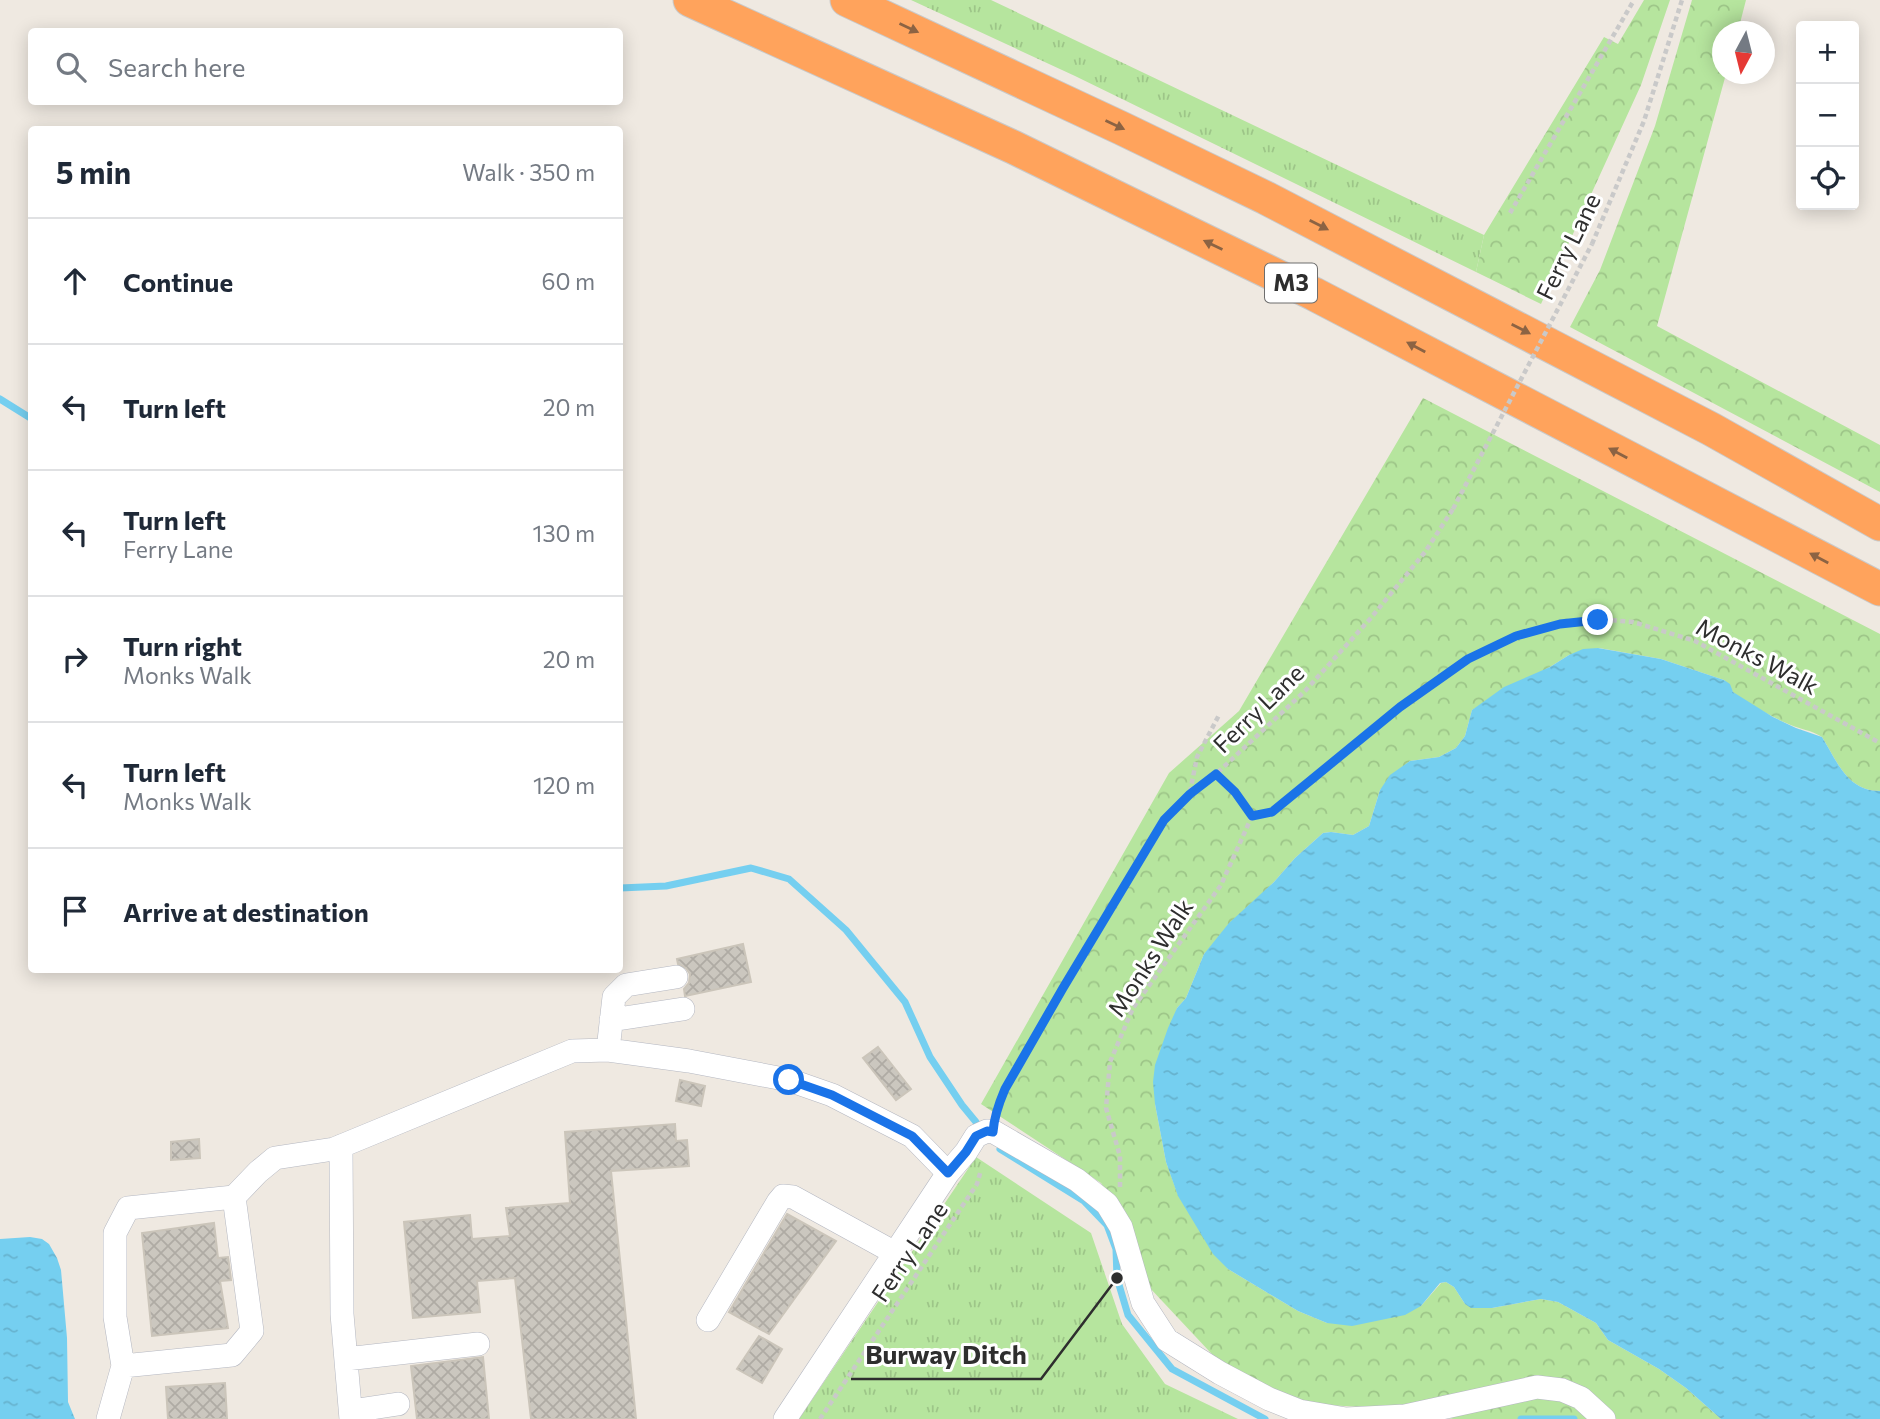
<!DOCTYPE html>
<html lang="en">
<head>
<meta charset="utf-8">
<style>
  :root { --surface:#fff; --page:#f2f2f3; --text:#1f2937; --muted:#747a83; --line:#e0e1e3 }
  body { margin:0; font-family:Commissioner,sans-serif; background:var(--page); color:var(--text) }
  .controls { position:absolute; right:21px; top:21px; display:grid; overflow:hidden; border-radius:7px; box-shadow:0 4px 18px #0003 }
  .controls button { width:63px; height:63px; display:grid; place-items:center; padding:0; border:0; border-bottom:2px solid var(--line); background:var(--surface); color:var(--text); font:35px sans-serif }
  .compass { position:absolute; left:1712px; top:21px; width:63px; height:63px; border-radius:50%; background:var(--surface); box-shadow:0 4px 18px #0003; rotate:187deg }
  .stop { position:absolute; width:21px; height:21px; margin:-16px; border:5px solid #1a73e8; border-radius:50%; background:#fff }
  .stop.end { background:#1a73e8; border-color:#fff; box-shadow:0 2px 7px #0008 }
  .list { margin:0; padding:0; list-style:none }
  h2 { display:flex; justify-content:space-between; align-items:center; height:91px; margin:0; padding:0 28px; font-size:30px }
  h2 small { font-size:23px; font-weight:400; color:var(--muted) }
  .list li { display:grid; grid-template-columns:46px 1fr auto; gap:21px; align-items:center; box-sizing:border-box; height:126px; padding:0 28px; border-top:2px solid var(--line) }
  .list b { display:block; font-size:26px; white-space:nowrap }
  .list p { margin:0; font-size:23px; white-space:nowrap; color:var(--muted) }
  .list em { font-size:23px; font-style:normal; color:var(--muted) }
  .icon { flex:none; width:38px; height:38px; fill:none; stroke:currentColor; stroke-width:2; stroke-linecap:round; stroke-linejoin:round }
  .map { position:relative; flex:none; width:1880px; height:1419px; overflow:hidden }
  .search { position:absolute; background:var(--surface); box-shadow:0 4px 18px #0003; left:28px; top:28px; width:595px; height:77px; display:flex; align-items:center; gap:18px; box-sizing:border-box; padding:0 24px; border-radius:7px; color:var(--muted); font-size:26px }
  .panel { position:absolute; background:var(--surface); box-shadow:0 4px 18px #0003; left:28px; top:126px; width:595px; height:847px; border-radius:7px }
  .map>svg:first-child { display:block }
</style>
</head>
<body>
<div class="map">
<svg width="1880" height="1419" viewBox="0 0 1880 1419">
  <defs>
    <pattern id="grass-tufts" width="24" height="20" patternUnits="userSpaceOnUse" patternTransform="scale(1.75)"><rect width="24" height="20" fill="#b6e59e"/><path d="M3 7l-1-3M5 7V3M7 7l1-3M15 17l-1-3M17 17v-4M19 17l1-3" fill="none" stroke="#9dc588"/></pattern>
    <pattern id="forest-crowns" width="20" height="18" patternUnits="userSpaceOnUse" patternTransform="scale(1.75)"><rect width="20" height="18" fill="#b6e59e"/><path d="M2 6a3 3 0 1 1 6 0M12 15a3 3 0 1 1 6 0" fill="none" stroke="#9dc588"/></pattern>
    <pattern id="water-ripples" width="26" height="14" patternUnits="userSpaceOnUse" patternTransform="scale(1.75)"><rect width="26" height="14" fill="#75cff0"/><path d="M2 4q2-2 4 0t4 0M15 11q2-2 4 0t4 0" fill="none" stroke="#66b2ce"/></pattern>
    <pattern id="building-cross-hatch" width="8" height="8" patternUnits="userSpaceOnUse" patternTransform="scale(1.75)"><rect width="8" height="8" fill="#cbc7bf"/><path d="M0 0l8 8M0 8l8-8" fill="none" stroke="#afaba4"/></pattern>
  </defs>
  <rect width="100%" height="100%" fill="#efe9e1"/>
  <path fill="url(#grass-tufts)" d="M911,0H991L1484,235L1476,272L1075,76Z
    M976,1157L1091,1233L1122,1324L1165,1384L1238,1419H799Z"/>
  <path fill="url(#forest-crowns)" d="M1644,0H1670L1641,85L1541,304L1476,272L1484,235L1604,37L1618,44Z
    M1692,0H1746L1738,31L1722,32V74H1726L1657,326L1880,445V492L1570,327L1600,270L1655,126Z
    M1423,398L1880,634V791C1847,791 1837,761 1822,737C1812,730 1798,729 1786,723C1775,718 1742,701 1734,693C1730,688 1729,684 1724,680L1661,659L1599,648L1569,655L1550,667L1472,710L1465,736L1456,748L1439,757L1410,761L1380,790L1369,826L1353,835L1331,832L1323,833L1295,858L1274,882L1204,954L1186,998L1177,1008L1155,1104L1166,1162L1178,1195L1228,1269L1298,1311L1327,1323L1421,1306L1441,1283L1446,1282L1454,1287L1465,1304L1492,1308L1541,1299L1558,1302L1596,1323L1608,1340L1659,1369L1686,1388L1721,1419H1453L1407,1409L1303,1404L1224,1367L1149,1287L1126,1220L1101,1183L981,1104L1169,773L1239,711Z"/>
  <path fill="url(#water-ripples)" d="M1598,648L1661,659L1724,680L1730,684L1733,692L1773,717L1796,728L1822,737C1837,761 1847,791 1880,791V1419H1721L1686,1388L1659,1369L1608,1340L1596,1323L1558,1302L1541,1299L1492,1308H1471L1465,1304L1454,1287L1446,1282L1440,1283L1421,1306L1405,1315L1352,1326L1327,1323L1298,1311L1228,1269L1213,1254L1178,1196L1166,1162L1155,1104L1153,1082L1155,1065L1168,1028L1177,1008L1186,998L1204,954L1229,923L1274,882L1295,858L1323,833L1331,832L1353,835L1369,826L1380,790L1390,775L1410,761L1439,757L1456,748L1465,736L1472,710L1504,687L1550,667L1569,655L1583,649Z
    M30,1237L42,1239L49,1244L57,1258L61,1270L67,1338L68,1402L75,1419H0V1239Z"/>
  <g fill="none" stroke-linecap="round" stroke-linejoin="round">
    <path stroke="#75cff0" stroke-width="7" d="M0,399L32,419
      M620,888L666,886L751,868L789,879L846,930L905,1002L930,1057L962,1105L976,1122
      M1000,1149L1084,1201L1107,1225L1116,1249L1117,1278L1128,1315L1172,1369L1265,1419
      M1521,1419H1574"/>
  </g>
  <path fill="url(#building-cross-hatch)" stroke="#cbc5ba" stroke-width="2" d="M743,944L751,982L685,996L684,989L689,983L690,974L686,968L678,964L677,959Z
    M878,1047L911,1089L896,1100L863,1058Z
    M680,1080L705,1086L701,1106L676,1101Z
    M675,1124L676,1141L687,1140L689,1166L611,1171L636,1419H531L515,1278L477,1281L480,1312L413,1318L404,1222L470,1215L472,1239L510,1236L506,1208L570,1203L565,1132Z
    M199,1139L200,1158L171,1160V1142Z
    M787,1214L836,1241L769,1334L729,1312Z
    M214,1223L218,1258L228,1257L231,1280L220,1281L228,1328L152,1336L142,1233Z
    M759,1336L782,1349L762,1383L737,1369Z
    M483,1357L489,1419H417L411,1366Z
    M225,1383L227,1419H168L166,1387Z"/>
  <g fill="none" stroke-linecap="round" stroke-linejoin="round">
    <g stroke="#b4b7c1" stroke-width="24">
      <path id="minor" d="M611,1020L683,1009
        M608,1050L614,997L626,985L676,977
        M341,1146L342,1314L351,1419
        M708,1320L778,1202L783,1196L793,1197L895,1253
        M346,1359L478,1344
        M123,1366L232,1355L252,1331L234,1197
        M351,1411L398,1404
        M108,1419L123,1366L115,1317V1233L128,1208L234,1197L258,1172L275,1158L334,1149L572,1051L608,1050L689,1061L789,1080L832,1095L912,1136L948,1173
        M785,1419L948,1173L966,1152L976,1136L987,1131L994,1132L1077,1180L1107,1204L1121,1227L1143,1303L1167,1340L1220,1373L1269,1399L1299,1411L1346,1419L1405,1416L1537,1387L1562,1390L1581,1398L1604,1419"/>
    </g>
    <g stroke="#c9c9c9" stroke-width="35">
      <path id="highway" d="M690,0L1013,147L1314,294L1880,589
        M847,0L1121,128L1266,198L1711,429L1880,524"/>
    </g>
    <path stroke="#c9c9c9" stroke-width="4.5" stroke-dasharray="5 3.5" stroke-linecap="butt" d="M1510,213L1634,0
      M1592,244L1644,121L1682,0
      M1216,774L1235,792L1252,816L1273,812L1400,707L1468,659L1516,636L1560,624L1598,619L1633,622L1695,641L1880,743
      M1190,792L1197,757L1219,715
      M997,1111L1005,1089L1063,988L1164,820L1190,794L1216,774L1305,691L1370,619L1425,552L1453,509
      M1120,1187V1156L1106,1108L1110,1062L1133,1008L1221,885L1252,816
      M820,1419L977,1184L981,1170"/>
    <use href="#minor" stroke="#fff" stroke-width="23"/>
    <use href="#highway" stroke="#ffa35c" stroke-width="33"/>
    <path stroke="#c9c9c9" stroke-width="4.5" stroke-dasharray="5 3.5" stroke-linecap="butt" d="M1453,509L1592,244"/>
  </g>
  <defs><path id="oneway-solid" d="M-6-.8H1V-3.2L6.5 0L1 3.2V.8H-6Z" transform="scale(1.75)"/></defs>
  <g fill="#8c6343">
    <use href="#oneway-solid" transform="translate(909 28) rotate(25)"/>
    <use href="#oneway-solid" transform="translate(1115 125) rotate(25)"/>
    <use href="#oneway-solid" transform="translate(1319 225) rotate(27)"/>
    <use href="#oneway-solid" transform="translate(1213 245) rotate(-154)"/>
    <use href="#oneway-solid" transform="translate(1521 329) rotate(27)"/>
    <use href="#oneway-solid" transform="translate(1416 347) rotate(-152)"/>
    <use href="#oneway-solid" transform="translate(1618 453) rotate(-152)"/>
    <use href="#oneway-solid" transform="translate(1819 558) rotate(-152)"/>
  </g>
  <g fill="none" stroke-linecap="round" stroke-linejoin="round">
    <path stroke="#1a73e8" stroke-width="9" d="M789,1080L832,1095L912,1136L948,1173L966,1152L976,1136L987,1131L993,1132C994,1116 999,1103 1005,1089L1063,988L1164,820L1190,794L1216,774L1235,792L1252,816L1272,812L1400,707L1468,659L1516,636L1560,624L1598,620"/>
  </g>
  <g text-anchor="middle" stroke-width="6" stroke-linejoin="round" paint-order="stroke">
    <rect fill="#fff" stroke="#6d6d6d" stroke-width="2" x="1265" y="263.5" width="52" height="39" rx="5"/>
    <g font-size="23" font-weight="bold" fill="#2e2e2e">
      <text x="1291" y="291">M3</text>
    </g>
    <g font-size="24" fill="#2e2e2e" stroke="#fff">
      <text transform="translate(1569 247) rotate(-64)" y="8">Ferry Lane</text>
      <text transform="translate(1757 657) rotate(28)" y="8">Monks Walk</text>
      <text transform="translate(1259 709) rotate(-44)" y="8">Ferry Lane</text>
      <text transform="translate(1151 958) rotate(-57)" y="8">Monks Walk</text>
      <text transform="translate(910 1252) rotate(-56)" y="8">Ferry Lane</text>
    </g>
  </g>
  <path fill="none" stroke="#2e2e2e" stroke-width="2.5" d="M1117 1278L1041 1379H851"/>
  <circle fill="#2e2e2e" stroke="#fff" stroke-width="2.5" cx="1117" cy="1278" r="7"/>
  <g font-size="26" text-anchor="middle" font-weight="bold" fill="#2e2e2e" stroke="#fff" stroke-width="6" stroke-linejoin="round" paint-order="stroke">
    <text x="946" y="1364">Burway Ditch</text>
  </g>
</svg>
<div class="controls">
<button>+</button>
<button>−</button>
<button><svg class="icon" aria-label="locate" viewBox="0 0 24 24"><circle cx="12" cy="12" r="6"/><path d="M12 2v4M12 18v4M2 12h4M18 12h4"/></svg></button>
</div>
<svg class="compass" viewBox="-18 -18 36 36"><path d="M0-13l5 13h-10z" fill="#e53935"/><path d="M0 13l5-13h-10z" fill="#747a83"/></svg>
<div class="stop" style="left:789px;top:1080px"></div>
<div class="stop end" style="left:1598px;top:620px"></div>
<div class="search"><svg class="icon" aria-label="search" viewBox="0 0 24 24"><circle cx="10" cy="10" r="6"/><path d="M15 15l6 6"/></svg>Search here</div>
<section class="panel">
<h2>5 min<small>Walk · 350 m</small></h2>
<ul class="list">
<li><svg class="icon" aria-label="ahead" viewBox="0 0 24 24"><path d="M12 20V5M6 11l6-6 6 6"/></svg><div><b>Continue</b></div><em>60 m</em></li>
<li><svg class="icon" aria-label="left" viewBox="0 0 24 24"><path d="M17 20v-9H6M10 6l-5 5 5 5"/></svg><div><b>Turn left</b></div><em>20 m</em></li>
<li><svg class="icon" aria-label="left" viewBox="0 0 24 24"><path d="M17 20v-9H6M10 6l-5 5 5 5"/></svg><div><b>Turn left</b><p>Ferry Lane</p></div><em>130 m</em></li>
<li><svg class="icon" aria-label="right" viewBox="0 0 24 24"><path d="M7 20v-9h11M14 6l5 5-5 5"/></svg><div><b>Turn right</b><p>Monks Walk</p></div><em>20 m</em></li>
<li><svg class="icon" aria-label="left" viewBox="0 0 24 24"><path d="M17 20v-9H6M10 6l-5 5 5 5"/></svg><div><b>Turn left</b><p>Monks Walk</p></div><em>120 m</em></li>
<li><svg class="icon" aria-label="arrive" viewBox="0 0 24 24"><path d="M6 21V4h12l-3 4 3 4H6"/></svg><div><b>Arrive at destination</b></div></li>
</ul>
</section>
</div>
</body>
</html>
